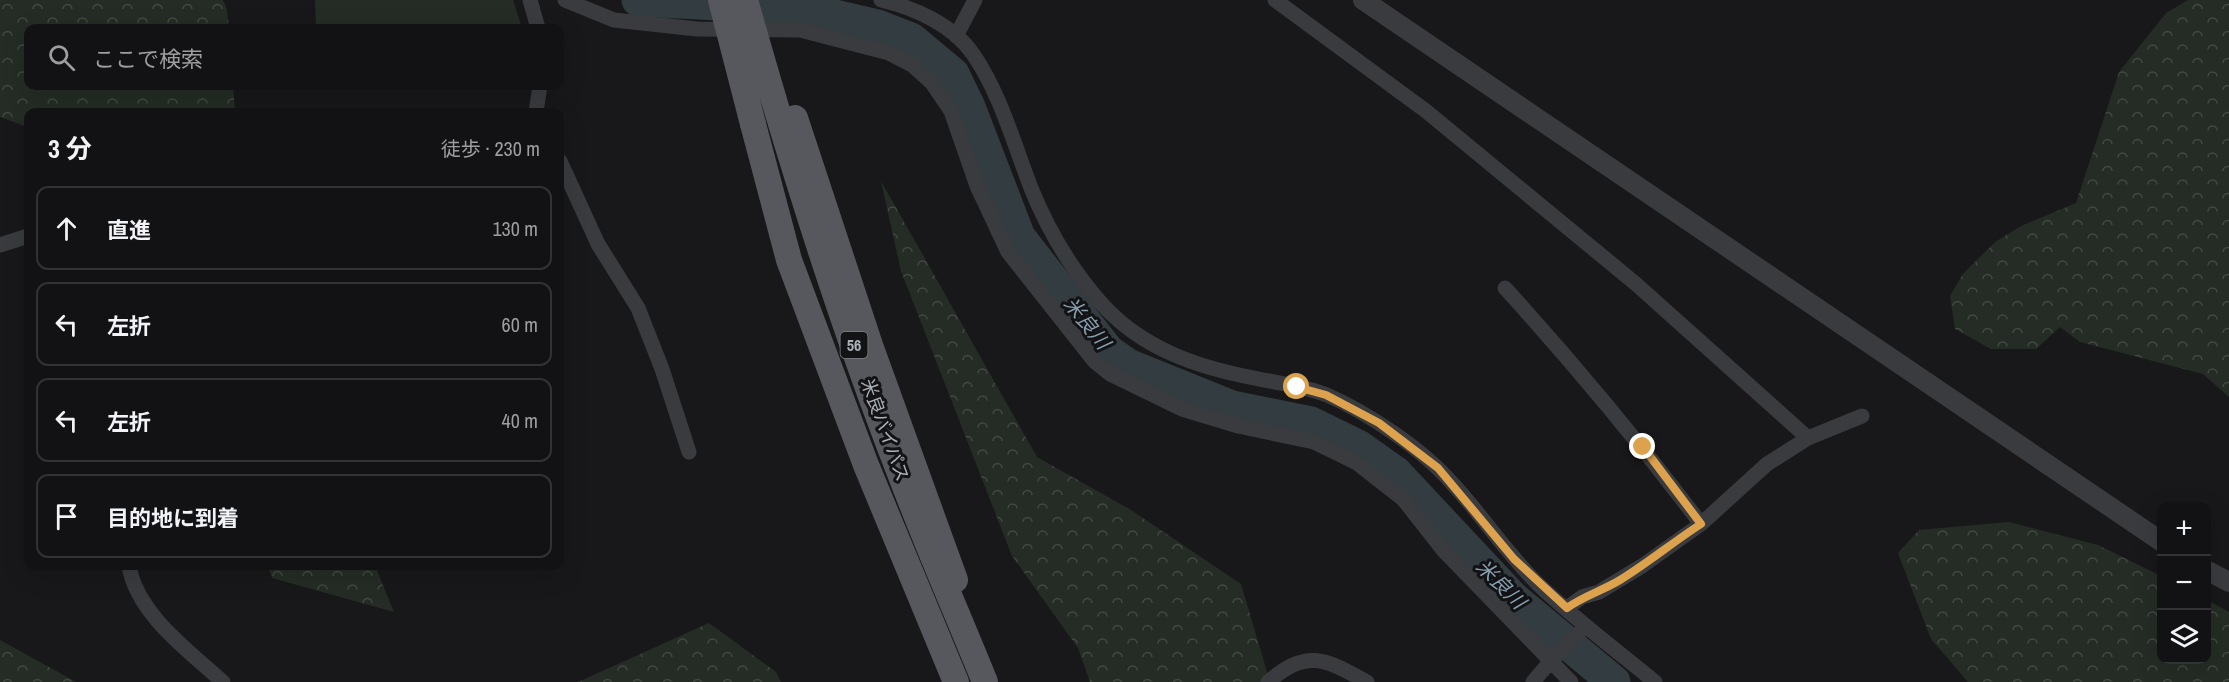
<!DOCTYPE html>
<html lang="ja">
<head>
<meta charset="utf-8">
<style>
  :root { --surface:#121214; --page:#1f2022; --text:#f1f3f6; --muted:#9c9ea0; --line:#313234 }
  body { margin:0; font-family:"Archivo Narrow","Noto Sans JP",sans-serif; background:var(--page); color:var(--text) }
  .controls { position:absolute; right:18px; bottom:18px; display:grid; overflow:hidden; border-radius:12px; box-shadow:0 6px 24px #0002 }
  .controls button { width:54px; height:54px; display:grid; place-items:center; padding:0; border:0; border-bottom:2px solid var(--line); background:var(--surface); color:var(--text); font:30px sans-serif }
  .stop { position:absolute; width:18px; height:18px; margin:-14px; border:4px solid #dda24d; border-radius:50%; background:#fff }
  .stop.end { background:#dda24d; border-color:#fff; box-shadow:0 2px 6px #0008 }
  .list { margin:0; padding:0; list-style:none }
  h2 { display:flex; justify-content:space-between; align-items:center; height:78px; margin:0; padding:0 24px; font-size:26px }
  h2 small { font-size:20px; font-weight:400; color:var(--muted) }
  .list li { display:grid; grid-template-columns:39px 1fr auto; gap:18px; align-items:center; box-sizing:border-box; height:84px; margin:0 12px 12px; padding:0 12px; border:2px solid var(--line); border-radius:12px }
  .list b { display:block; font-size:22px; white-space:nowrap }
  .list em { font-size:20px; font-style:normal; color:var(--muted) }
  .icon { flex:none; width:33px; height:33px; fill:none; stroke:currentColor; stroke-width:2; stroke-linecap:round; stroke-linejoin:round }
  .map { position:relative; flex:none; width:2229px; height:682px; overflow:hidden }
  .search { position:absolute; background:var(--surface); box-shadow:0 6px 24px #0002; left:24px; top:24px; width:540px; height:66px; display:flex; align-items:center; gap:15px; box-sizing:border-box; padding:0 21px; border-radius:12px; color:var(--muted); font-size:22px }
  .panel { position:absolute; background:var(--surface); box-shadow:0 6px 24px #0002; left:24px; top:108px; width:540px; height:462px; border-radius:12px }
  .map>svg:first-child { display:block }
</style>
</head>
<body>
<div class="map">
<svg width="2229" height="682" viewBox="0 0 2229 682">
  <defs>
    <pattern id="forest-crowns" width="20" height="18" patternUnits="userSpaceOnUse" patternTransform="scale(1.5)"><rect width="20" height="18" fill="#252c25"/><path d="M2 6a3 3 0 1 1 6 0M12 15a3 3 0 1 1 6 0" fill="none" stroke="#424843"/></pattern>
  </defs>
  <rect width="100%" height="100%" fill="#18181a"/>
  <path fill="url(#forest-crowns)" d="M0,0H223L227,10L229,28H28V86H233L235,112H28V127L0,117Z
    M2188,0H2229V397L2203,374L2080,342L2060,327L2036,349H1991L1955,329L1950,296L1963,274L1995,242L2021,226L2076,203L2119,72L2166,13Z
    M881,181L1037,457L1131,510L1241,584L1270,682H1090L1078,648L1012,556L901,271Z
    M2009,522L2098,545L2161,576L2162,660H2206L2207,600L2229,612V682H1968L1931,639L1898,553L1919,530Z
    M268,566H375L394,612L272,578Z
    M709,623L776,672L781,682H578Z
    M0,640L76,682H0Z"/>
  <path fill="#252c25" d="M315,0H513L522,28H316Z"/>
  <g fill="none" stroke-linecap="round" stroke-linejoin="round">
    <path stroke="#333c41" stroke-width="33" d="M638,0L800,8L878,26L911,39L953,74L969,107L1019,237L1108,351L1128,365L1232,407L1311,423L1358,446L1396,473L1513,598L1614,682"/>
    <path stroke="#3a3b3e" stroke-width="15" d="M530,0L538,28
      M565,0L614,20L697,29L800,30L889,53L912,65L932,83L951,111L977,186L1008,252L1095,362L1110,374L1182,409L1238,426L1314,442L1357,463L1403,499L1444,551L1571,682
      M881,0C915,8 953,25 973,54C1000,93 1014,144 1031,188C1048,230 1071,269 1101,303C1141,348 1196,367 1254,378C1277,383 1305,386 1327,395C1368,413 1422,449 1451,482C1482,515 1506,553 1539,585C1576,620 1616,650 1655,682
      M1275,0L1426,111L1636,284L1808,438
      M956,36L975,0
      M536,112L540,86
      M560,161L598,244L638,308L662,369L689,452
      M0,245L28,236
      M1505,288C1574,364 1639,442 1701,524
      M129,566C137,614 189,651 223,682
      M1567,608L1582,597L1599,592L1642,566L1701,524L1767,464L1808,438L1862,416
      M1268,682C1308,648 1325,659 1367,682
      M1533,682C1549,661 1567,646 1585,626"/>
    <path stroke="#3a3b3e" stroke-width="20" d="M1363,0L2162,542
      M2206,570L2229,582"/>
    <path stroke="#56585d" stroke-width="26" d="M795,118L871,348L955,580
      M753,124L789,260L866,465L956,682"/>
    <path stroke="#56585d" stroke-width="26" d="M721,0L753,124
      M745,0C790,160 840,320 901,476C927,545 957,613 985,682"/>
  </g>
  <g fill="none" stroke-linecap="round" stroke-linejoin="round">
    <path stroke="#dda24d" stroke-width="8" d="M1297,387L1326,395L1379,423L1438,468L1514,559L1567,608C1583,596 1602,591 1620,580C1648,563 1673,542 1701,524L1643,447"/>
  </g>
  <g text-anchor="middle" stroke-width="6" stroke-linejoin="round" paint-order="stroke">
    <rect fill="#131315" stroke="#7e8287" stroke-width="1.5" x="840.5" y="332" width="27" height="26" rx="4.5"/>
    <g font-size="16" font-weight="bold" fill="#acb1b8">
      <text x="854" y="351">56</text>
    </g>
    <g font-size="18" fill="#acb1b8" stroke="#131315">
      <text transform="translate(885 430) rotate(70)" y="6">米良バイパス</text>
    </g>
    <g font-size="20" font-style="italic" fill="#879faf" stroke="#131315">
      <text transform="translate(1087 323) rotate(51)" y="7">米良川</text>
      <text transform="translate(1501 584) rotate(45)" y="7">米良川</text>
    </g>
  </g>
</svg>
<div class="controls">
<button>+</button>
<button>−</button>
<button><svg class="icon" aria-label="layers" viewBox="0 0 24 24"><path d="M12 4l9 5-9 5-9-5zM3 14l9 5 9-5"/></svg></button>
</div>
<div class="stop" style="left:1297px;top:387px"></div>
<div class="stop end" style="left:1643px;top:447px"></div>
<div class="search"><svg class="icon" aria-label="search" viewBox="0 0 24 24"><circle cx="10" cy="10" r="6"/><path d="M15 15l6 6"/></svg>ここで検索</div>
<section class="panel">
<h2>3 分<small>徒歩 · 230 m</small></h2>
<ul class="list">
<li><svg class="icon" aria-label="ahead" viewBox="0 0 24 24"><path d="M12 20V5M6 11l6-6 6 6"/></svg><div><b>直進</b></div><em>130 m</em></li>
<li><svg class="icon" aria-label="left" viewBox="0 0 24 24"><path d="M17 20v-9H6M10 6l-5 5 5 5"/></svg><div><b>左折</b></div><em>60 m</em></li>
<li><svg class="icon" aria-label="left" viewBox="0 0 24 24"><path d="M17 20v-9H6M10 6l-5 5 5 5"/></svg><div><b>左折</b></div><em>40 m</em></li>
<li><svg class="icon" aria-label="arrive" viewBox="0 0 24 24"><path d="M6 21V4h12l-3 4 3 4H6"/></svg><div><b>目的地に到着</b></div></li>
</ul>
</section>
</div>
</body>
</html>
